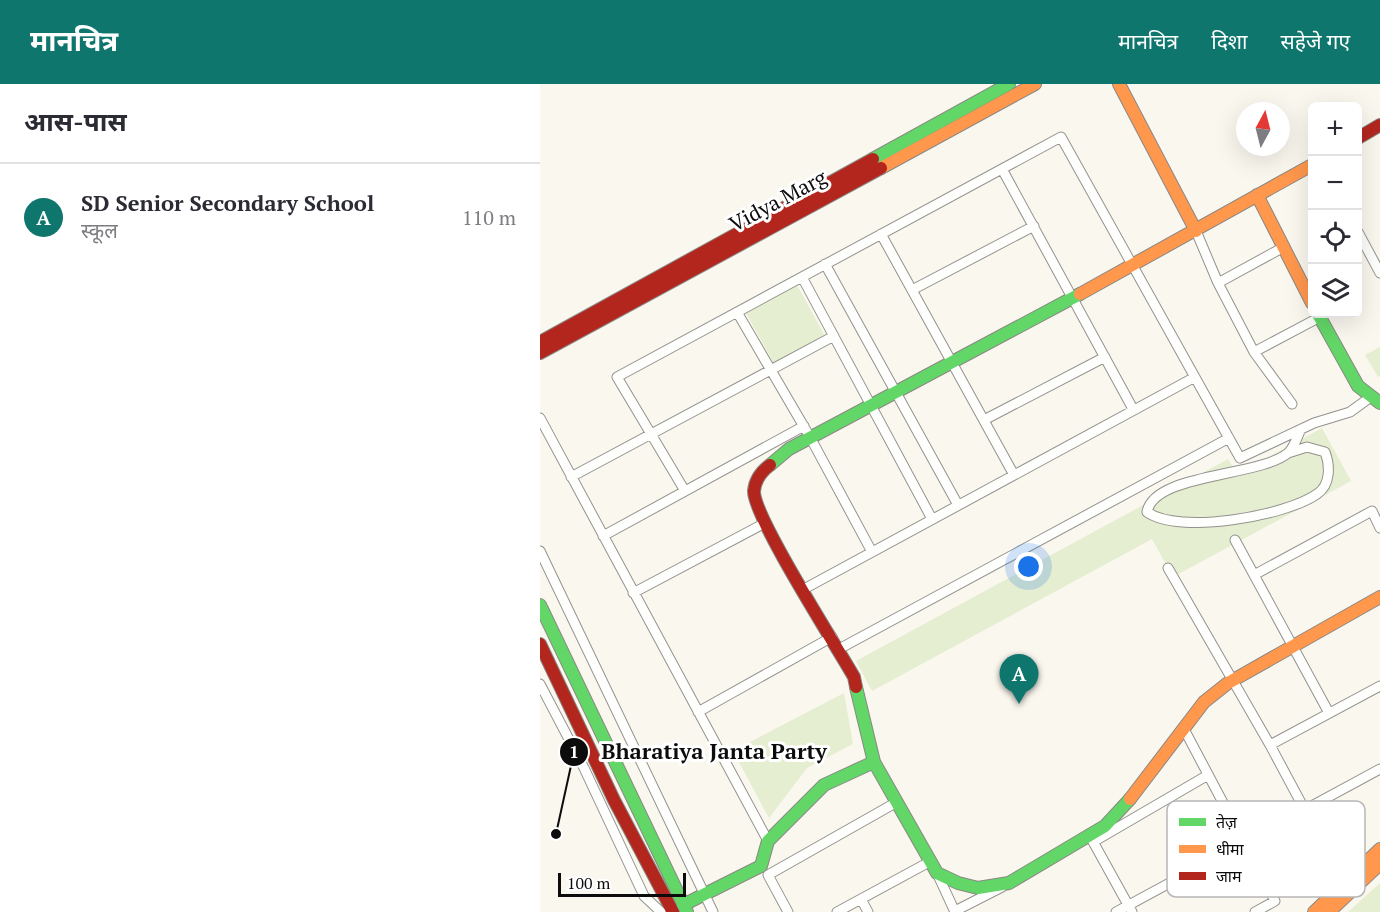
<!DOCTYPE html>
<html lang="hi">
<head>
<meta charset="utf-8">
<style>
  :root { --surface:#fff; --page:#f7f7f7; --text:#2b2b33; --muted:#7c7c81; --line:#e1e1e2; --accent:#0f766e }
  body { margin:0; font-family:"PT Serif","Noto Sans Devanagari",serif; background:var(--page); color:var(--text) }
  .controls { position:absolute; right:18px; top:18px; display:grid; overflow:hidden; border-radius:9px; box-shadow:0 6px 24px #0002 }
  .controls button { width:54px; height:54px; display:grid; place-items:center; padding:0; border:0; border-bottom:2px solid var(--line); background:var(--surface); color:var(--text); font:30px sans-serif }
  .compass { position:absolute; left:696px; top:18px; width:54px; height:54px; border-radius:50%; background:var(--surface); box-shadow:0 6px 24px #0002; rotate:7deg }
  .scale { position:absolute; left:18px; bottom:15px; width:128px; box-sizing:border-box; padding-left:6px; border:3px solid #0c0c0c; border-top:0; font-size:16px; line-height:21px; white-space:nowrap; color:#0c0c0c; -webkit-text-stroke:4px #fff; paint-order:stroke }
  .you { position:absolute; left:489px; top:483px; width:21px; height:21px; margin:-15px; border:4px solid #fff; border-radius:50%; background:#1a73e8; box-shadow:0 0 0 9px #1a73e833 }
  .badge { display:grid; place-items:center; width:39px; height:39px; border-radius:50%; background:var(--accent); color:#fff; font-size:20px; font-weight:700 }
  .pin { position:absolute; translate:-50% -50px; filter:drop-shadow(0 2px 3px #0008) }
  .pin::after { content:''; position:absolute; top:32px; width:21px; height:18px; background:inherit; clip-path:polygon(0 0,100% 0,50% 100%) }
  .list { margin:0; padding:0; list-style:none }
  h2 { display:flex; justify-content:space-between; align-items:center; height:78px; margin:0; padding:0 24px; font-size:26px }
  h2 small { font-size:20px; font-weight:400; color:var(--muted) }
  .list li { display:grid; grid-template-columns:39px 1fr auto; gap:18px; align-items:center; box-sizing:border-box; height:108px; padding:0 24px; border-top:2px solid var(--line) }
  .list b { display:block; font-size:22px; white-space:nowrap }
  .list p { margin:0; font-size:20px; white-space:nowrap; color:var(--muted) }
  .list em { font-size:20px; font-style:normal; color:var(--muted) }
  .icon { flex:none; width:33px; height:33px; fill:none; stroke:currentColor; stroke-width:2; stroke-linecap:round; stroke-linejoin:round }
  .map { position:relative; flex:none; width:840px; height:828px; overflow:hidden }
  header { display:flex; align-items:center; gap:36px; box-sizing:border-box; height:84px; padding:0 30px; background:var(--accent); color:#fff }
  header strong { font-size:28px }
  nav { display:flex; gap:33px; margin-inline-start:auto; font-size:21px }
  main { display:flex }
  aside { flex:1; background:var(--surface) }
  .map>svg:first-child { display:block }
</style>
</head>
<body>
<header>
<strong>मानचित्र</strong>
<nav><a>मानचित्र</a><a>दिशा</a><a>सहेजे गए</a></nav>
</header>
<main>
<aside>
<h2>आस-पास<small></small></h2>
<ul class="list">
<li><span class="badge">A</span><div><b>SD Senior Secondary School</b><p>स्कूल</p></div><em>110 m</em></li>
</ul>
</aside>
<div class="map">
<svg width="840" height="828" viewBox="0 0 840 828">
  <rect width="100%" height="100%" fill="#faf7ef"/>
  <path fill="#e5eed0" d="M257,201L285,252L234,280L206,229Z
    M840,263V292L838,293L825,271Z
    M782,344L811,397L633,493L612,455L332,607L316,577L688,375L697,390Z
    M304,609L313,660L267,684L229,734L193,667Z
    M840,799V828H808Z"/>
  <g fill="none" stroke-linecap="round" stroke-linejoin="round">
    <g stroke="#93928e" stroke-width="11">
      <path id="street" d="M462,85L593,325
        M656,147L678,199
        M818,148L840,189
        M341,150L474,391
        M742,164L678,199L714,268L780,233
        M285,180L418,421
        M262,193L392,435
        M372,206L494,142
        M197,228L270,353L332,468
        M714,268L752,320
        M0,334L228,757
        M444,336L565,273
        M748,369L767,363L785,368C790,381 791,401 777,410C746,432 639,451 607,428C614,389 719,393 748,369C754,364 758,351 761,345
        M31,393L294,252
        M145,407L77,293L521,53L700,374L774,339L810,328L832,312
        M63,452L264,342
        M695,456L789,629
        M0,467L173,828
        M628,484L730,661L797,786
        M714,491L832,427L840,444
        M264,505L655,293
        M93,509L225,439
        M299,565L689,354
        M0,600L44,684L104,812L121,828
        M158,628L292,553
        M644,645L735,817L715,828
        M730,661L840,602
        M551,754L592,828
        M553,758L668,691
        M397,789L415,828
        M321,815L328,828
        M415,827L462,803
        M248,828L228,791L357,718
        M297,828L391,777
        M576,828L840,685"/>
    </g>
    <g stroke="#8a8885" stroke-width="14">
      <path id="fast" d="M333,75L469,0
        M778,230L818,302L840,319
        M230,381L249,365L540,210
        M0,521L147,828
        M316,603L334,678L397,789L418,799L438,804L469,799L565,742L590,715
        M143,821L221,782L228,757L284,701L334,678"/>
    </g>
    <g stroke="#8a8885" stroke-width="14">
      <path id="slow" d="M579,0L656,147
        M341,84L495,0
        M717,111L772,219
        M540,210L772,81
        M590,715L664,618L688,599L840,513
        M774,828L840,765
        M789,828L840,780"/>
    </g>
    <g stroke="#8a8885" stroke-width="14">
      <path id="jam" d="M818,54L840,41
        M0,258L333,75
        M0,269L341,84
        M230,381C222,387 215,396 214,407C213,432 297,563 314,593L316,603
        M0,560L74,716L133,828"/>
    </g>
    <use href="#street" stroke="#fefefd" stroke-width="9"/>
    <use href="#fast" stroke="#63d668" stroke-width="12"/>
    <use href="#slow" stroke="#ff974d" stroke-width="12"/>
    <use href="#jam" stroke="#b3261e" stroke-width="12"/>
  </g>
  <g text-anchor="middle" stroke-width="6" stroke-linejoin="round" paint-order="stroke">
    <g font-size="21" fill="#0c0c0c" stroke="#fff">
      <text transform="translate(238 117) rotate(-28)" y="7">Vidya Marg</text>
    </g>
  </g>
  <rect x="627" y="717" width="198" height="96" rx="9" fill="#fff" stroke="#b6b6b6" stroke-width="1.5"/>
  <rect x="639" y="734" width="27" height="8" fill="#63d668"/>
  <rect x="639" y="761" width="27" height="8" fill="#ff974d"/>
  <rect x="639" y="788" width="27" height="8" fill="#b3261e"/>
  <g font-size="16" fill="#0c0c0c">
    <text x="676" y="744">तेज़</text>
    <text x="676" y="771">धीमा</text>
    <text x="676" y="798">जाम</text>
  </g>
  <path fill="none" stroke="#0c0c0c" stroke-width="2" d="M16 750L34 668"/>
  <g fill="#0c0c0c" stroke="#fff" stroke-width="2">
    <circle cx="16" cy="750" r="6"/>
    <circle cx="34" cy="668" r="15"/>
  </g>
  <g font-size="18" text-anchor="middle" font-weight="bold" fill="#fff">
    <text x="34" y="674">1</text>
  </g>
  <g font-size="22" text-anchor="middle" font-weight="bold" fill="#0c0c0c" stroke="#fff" stroke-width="6" stroke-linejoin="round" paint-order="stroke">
    <text x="174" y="675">Bharatiya Janta Party</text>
  </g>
</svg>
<div class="controls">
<button>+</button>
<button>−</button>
<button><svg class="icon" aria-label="locate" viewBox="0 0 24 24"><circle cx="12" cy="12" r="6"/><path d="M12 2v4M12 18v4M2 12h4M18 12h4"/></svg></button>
<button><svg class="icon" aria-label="layers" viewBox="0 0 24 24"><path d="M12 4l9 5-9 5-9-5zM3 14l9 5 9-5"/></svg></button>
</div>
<svg class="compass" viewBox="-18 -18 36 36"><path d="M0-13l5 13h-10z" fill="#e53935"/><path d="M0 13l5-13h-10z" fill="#7c7c81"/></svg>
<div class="scale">100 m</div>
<div class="you"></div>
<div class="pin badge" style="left:479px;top:620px">A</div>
</div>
</main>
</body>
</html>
